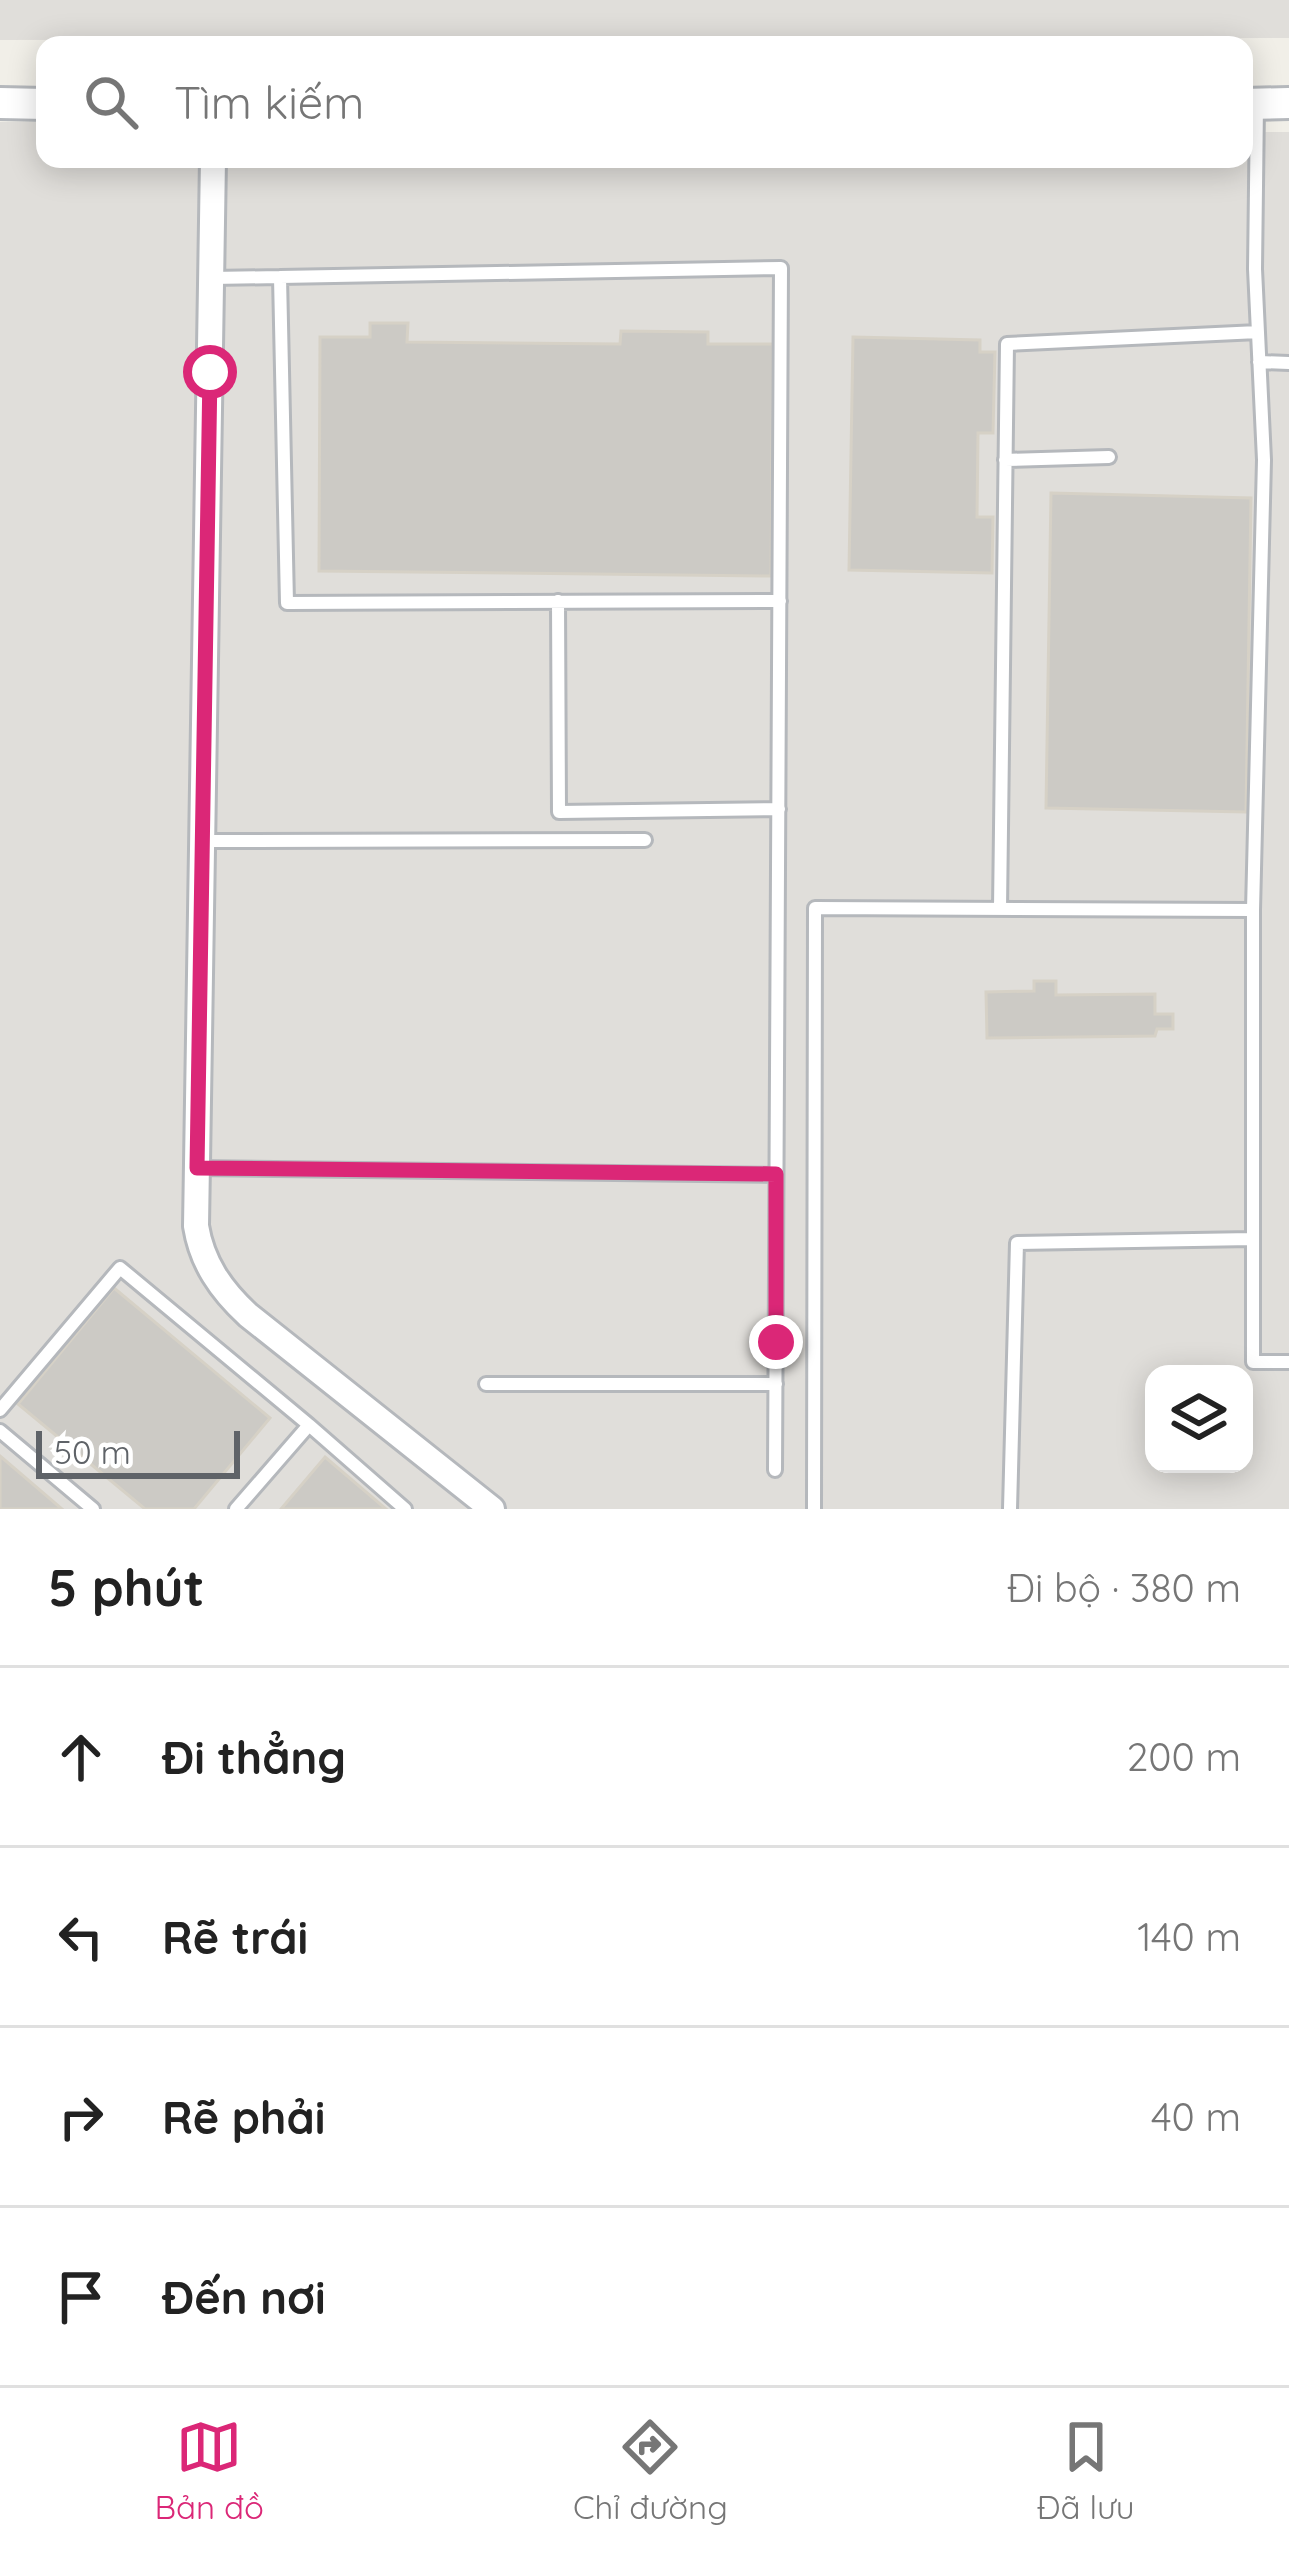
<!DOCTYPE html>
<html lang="vi">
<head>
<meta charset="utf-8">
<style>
  :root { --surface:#fff; --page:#f6f6f6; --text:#222; --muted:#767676; --line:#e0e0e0; --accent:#db2777 }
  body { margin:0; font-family:Quicksand,sans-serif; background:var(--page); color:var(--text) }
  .controls { position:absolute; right:36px; bottom:36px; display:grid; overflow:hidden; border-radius:24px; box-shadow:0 6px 30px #0003 }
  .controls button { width:108px; height:108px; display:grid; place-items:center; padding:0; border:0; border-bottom:3px solid var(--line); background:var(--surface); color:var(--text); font:60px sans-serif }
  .scale { position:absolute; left:36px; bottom:30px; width:204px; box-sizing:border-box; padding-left:12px; border:6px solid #5f6368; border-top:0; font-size:33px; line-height:42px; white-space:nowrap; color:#5f6368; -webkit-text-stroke:9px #fff; paint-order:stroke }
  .stop { position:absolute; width:36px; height:36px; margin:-27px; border:9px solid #db2777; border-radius:50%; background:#fff }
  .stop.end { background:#db2777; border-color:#fff; box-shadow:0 3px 12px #0008 }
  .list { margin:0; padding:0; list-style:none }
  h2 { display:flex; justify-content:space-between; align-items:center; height:156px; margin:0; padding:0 48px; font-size:51px }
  h2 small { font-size:39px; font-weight:400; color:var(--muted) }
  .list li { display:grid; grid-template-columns:78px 1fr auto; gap:36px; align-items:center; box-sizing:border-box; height:180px; padding:0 48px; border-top:3px solid var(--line) }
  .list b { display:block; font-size:45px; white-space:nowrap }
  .list em { font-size:39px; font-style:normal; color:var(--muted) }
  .icon { flex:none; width:66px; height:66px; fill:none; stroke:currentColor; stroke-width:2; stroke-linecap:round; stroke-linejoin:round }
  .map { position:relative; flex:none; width:1289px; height:1509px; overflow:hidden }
  .search { position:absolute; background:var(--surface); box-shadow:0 6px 30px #0003; left:36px; right:36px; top:36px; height:132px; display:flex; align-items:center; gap:30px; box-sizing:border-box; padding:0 42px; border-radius:24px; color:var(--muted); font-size:45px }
  .sheet { height:876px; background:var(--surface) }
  nav { display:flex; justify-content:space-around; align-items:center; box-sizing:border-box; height:168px; border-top:3px solid var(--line); background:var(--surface); font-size:33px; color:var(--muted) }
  nav a { display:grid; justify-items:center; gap:6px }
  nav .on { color:var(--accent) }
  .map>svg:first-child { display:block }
</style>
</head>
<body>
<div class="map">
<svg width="1289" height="1509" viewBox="0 0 1289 1509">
  <rect width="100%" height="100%" fill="#f1efe8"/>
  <path fill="#e0deda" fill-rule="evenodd" d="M0,0H1289V38L0,40Z
    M0,122H45V159H1244V132H1289V1509H0ZM1154,1374H1244V1464H1154Z"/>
  <path fill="#cccac5" stroke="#d6d1c6" stroke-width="3" d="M370,323H408L407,342L620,344L621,331L708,332V344H773L771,576L319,571L320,337H370Z
    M853,337L980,340V352H995L993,433H978L977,517H993L992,573L849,570Z
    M1051,493L1251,498L1246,812L1046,808Z
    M1034,981H1056V995L1155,994V1014H1173V1029H1157L1155,1036L987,1038L986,992L1034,991Z
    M114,1288L270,1418L194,1509H145L18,1404Z
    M0,1456L62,1509H0Z
    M325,1457L386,1509H281Z"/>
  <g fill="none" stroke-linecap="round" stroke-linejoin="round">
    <g stroke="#b5b8bc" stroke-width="18">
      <path id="service" d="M1257,105L1255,269L1264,460L1253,910V1362H1289
        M211,278L280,277
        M1259,362L1289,363
        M1005,460L1109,457
        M558,601L559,812L779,809
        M202,841L645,840
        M1000,909L1007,344L1258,332
        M197,1168L776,1175
        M486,1384H776
        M0,1410L120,1268L309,1425L236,1509
        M309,1425L405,1509
        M0,1431L93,1509
        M775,1470C778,1070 779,669 781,268L280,277L287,603L780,601
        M814,1509L815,908L1253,910
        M1010,1509L1017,1243L1252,1239"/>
    </g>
    <g stroke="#b5b8bc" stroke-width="30">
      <path id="minor" d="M213,159L196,1226C202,1263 221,1290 248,1315L492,1509"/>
    </g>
    <g stroke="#b5b8bc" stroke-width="36">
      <path id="tertiary" d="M0,103L45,104
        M1244,104L1289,103"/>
    </g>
    <use href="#service" stroke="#fff" stroke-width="12"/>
    <use href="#minor" stroke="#fff" stroke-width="24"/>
    <use href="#tertiary" stroke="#fff" stroke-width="30"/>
  </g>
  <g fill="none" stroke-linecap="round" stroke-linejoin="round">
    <path stroke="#db2777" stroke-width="15" d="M210,372L197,1168L776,1174V1342"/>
  </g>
</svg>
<div class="controls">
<button><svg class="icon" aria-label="layers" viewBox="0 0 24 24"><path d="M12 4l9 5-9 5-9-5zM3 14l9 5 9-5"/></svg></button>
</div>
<div class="scale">50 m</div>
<div class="stop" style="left:210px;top:372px"></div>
<div class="stop end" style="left:776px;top:1342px"></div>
<div class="search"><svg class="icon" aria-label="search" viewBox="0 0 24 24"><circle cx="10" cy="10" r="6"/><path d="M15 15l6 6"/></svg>Tìm kiếm</div>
</div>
<section class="sheet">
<h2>5 phút<small>Đi bộ · 380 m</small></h2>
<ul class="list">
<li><svg class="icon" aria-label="ahead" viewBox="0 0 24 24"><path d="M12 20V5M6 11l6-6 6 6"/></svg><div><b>Đi thẳng</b></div><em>200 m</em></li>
<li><svg class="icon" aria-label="left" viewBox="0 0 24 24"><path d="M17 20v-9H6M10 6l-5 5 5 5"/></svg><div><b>Rẽ trái</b></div><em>140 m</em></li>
<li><svg class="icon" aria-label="right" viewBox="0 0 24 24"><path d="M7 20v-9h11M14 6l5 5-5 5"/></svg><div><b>Rẽ phải</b></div><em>40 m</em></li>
<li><svg class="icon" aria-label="arrive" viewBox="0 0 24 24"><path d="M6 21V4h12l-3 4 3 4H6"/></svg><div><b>Đến nơi</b></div></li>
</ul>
</section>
<nav>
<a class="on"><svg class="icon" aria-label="map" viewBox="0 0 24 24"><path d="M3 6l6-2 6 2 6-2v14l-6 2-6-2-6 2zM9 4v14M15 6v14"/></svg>Bản đồ</a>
<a><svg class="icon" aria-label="directions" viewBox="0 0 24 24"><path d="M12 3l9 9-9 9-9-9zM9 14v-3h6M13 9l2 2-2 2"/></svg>Chỉ đường</a>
<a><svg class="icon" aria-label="saved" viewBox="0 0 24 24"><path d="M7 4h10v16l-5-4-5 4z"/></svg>Đã lưu</a>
</nav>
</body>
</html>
